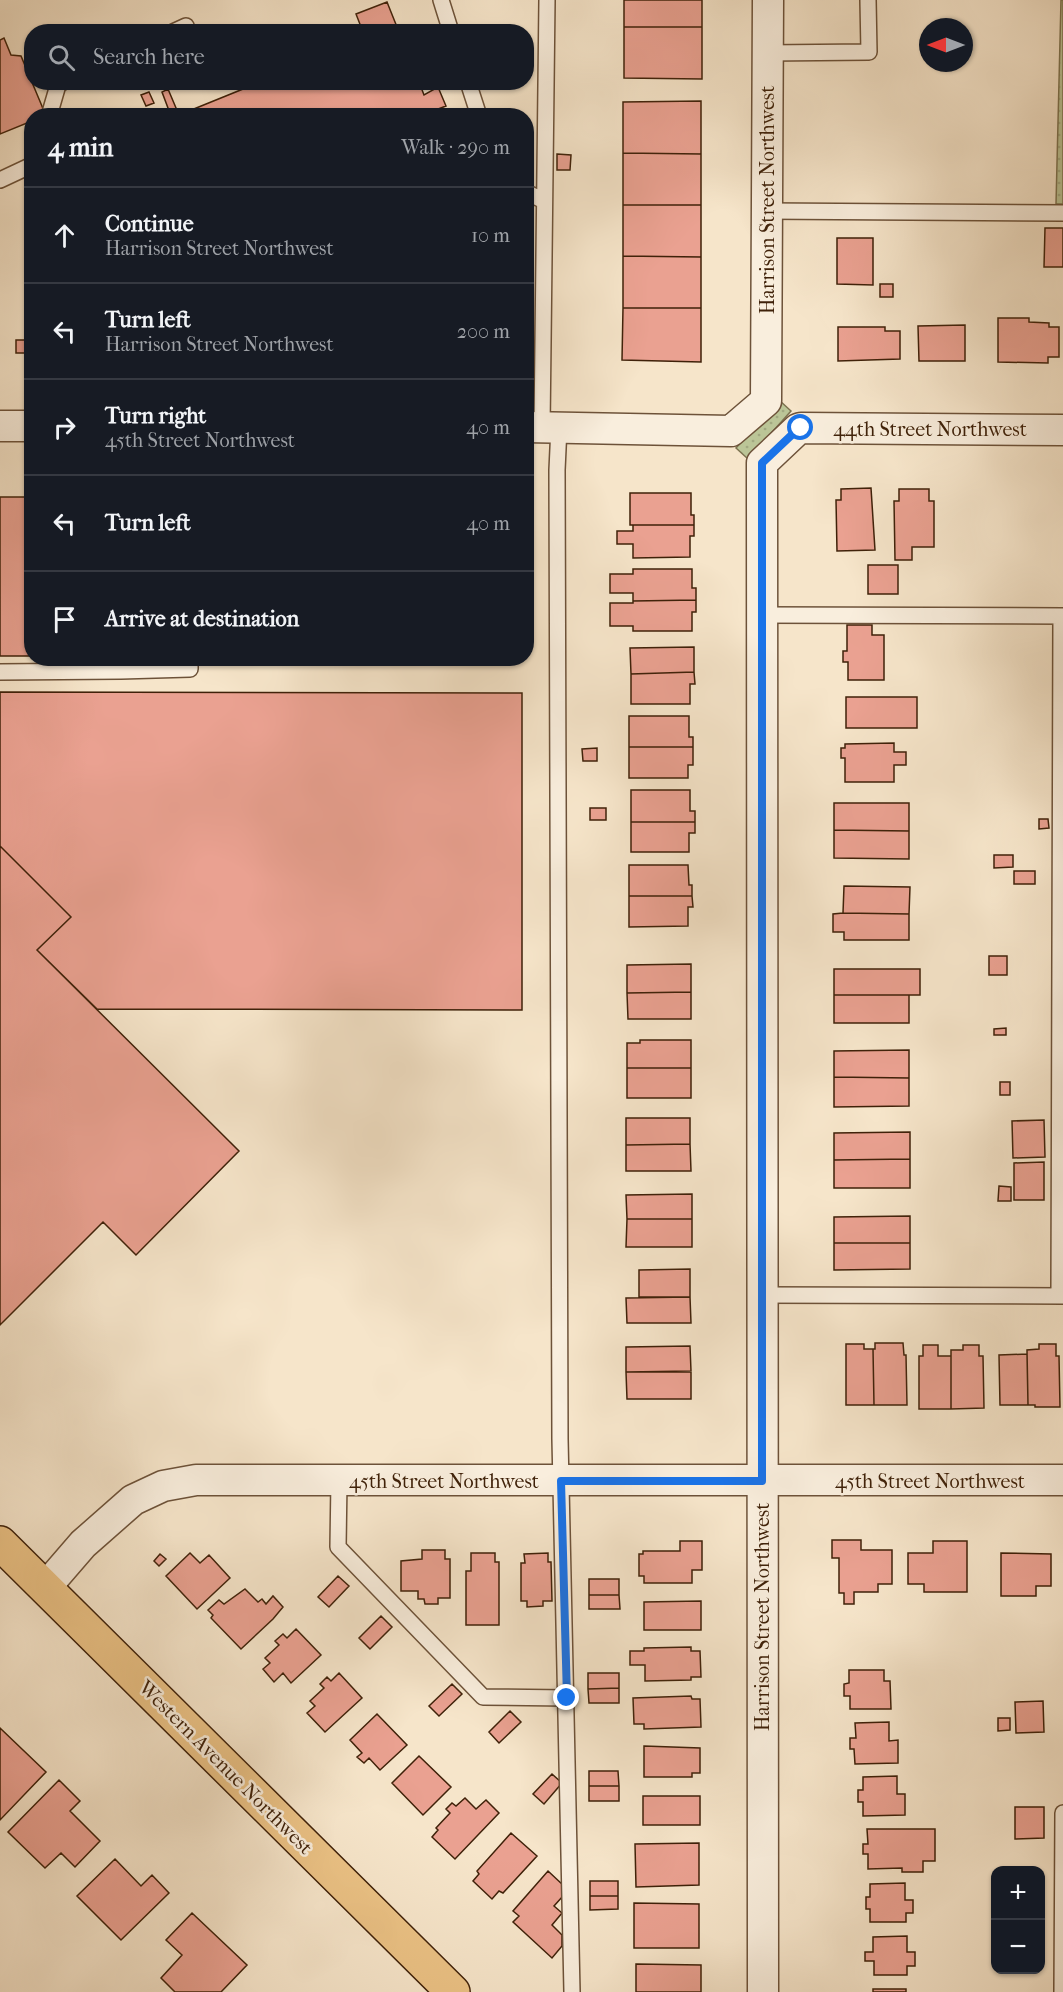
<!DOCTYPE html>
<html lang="en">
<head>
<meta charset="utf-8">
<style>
  :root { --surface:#171b24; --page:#242831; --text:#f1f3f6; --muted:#9ea1a6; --line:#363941 }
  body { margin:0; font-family:"IM FELL French Canon",serif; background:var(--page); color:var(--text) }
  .controls { position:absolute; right:18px; bottom:18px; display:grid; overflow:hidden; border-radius:12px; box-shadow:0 2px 4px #0004 }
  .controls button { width:54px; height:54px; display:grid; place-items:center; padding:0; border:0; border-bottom:2px solid var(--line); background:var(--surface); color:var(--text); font:30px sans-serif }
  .compass { position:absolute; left:919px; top:18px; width:54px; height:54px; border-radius:50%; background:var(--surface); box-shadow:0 2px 4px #0004; rotate:270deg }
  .stop { position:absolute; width:18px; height:18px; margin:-14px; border:4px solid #1a73e8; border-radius:50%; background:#fff }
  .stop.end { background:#1a73e8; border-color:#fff; box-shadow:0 2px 6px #0008 }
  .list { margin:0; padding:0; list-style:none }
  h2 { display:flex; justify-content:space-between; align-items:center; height:78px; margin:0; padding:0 24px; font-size:26px }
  h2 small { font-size:20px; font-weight:400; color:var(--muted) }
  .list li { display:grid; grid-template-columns:39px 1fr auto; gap:18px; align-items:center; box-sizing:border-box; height:96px; padding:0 24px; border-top:2px solid var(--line) }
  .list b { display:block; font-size:22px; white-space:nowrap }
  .list p { margin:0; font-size:20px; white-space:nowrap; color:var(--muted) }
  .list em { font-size:20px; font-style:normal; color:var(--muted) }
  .icon { flex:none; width:33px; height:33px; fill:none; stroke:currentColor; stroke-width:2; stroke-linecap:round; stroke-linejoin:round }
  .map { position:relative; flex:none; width:1063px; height:1992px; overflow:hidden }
  .search { position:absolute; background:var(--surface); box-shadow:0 2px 4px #0004; left:24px; top:24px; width:510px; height:66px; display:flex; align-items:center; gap:15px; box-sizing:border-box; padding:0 21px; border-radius:24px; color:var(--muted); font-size:22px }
  .panel { position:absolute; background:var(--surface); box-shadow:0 2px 4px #0004; left:24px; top:108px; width:510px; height:558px; border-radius:24px }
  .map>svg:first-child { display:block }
</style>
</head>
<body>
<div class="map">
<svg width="1063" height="1992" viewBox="0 0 1063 1992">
  <defs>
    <pattern id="grass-dots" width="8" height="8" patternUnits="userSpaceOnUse" patternTransform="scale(1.5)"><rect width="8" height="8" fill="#bbc597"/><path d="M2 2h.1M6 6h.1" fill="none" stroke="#a2a981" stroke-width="1.8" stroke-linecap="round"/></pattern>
  </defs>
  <rect width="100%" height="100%" fill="#f6e5ca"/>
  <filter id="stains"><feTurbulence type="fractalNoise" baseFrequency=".00333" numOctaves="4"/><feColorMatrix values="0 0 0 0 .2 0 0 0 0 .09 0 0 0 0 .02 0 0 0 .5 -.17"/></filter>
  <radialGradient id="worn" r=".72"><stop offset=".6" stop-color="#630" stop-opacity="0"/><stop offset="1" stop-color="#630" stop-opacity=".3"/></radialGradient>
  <path fill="url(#grass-dots)" stroke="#7d7350" stroke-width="1.5" d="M1061,0H1063V204H1056Z
    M779,400L791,411L748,459L736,448Z"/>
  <path fill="#eaa191" stroke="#3f2109" stroke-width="1.5" d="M624,0H702V27H624Z
    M387,2L399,32H363L356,14Z
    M624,27H702V79L624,78Z
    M4,38L11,55L21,56L44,111L42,116H32V121L0,134V40Z
    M240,82H419L424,95L438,87L446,106L433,111L435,116H171L162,92L168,89L179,115L243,89Z
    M149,92L154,103L146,106L141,95Z
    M701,101V154L623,153V102Z
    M623,153L701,154V205H623Z
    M557,154L571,155L570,170H557Z
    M623,205H701V257L623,256Z
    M1045,228H1063V267H1044Z
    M837,238H873V285L837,284Z
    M623,256L701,257V308H623Z
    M880,284H893V297H880Z
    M623,308H701V362L622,360Z
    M998,318H1029V322L1049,323V327H1059V357H1048V363L998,362Z
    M965,325V361H919L918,326Z
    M838,327H885V331H900V359L838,361Z
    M16,340H32L31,353H16Z
    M871,488L875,550L837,551L836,500H841V489Z
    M899,489H929V501H934V547H912V560H895L894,501H899Z
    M630,493H691V515H694V525H630Z
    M0,497H32V656H0Z
    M633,525H694V536H690V557L633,558V544H617V531H633Z
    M868,565H898V594H868Z
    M633,569H692V588H696V600L633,601V593H610V574H633Z
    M696,600V612H692V631H633V626H610V603H633V601Z
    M847,625H872V635H884V680H848V662H843V651H847Z
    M694,647V672L631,674L630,648Z
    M694,672L695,684H690V704H631V674Z
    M0,692L522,693V1010L97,1009L37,950L71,917L0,846Z
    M846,697H917V728H846Z
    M629,716H689V737H693V747H629Z
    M894,743V752H906V765H894V782H845V758H841V748H845V744Z
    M629,747H693V765H688V778H629Z
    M597,748V761H583L582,749Z
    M631,790H690V811H695V822H631Z
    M834,803H909V831L834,830Z
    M590,808H606V820H590Z
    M1039,819H1048L1049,828L1039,829Z
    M631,822H695V833H689V852H631Z
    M834,830L909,831V859L834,858Z
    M0,846L71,917L37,950L239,1151L136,1255L103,1222L0,1325Z
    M994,855H1013V867L994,868Z
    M629,865H688L689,885H692V896H629Z
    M1014,871H1035V884H1014Z
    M844,886L910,887L909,914L843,913Z
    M629,896H692L693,907H688V926L629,927Z
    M843,913L909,914V940H844V932H833V914Z
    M989,956H1007V975H989Z
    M691,964V992L627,993V965Z
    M834,969H920V995H834Z
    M691,992V1019H628L627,993Z
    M834,995H909V1023H834Z
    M1006,1028V1035H994V1029Z
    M640,1040H691V1068H627V1043H640Z
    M909,1050V1078L834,1077V1051Z
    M627,1068H691V1098H627Z
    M834,1077L909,1078V1106L834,1107Z
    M1000,1082H1010V1095H1000Z
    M626,1118H690V1144L626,1145Z
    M1044,1120L1045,1157L1013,1158L1012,1121Z
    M910,1132V1159L834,1160V1133Z
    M690,1144L691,1171H626V1145Z
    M910,1159V1188H834V1160Z
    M1044,1162V1200H1014V1163Z
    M999,1186L1011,1187V1201H998Z
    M692,1194V1219H627L626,1195Z
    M910,1216V1243H834V1217Z
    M627,1219H692V1247H626Z
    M834,1243H910V1269L834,1270Z
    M690,1269V1297H639V1270Z
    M690,1297L691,1323H627L626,1298Z
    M875,1343H903L904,1355H906L907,1405H874L873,1349H875Z
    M846,1344H864V1349H873L874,1405H846Z
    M1039,1344H1056V1356H1059L1060,1407H1035V1405H1028L1027,1350L1039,1349Z
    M923,1345H938V1356H951V1409H919V1356H923Z
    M963,1345H979V1356H983L984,1408L951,1409V1350H963Z
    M690,1346L691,1371L626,1372V1347Z
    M1027,1354L1028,1405H1000L999,1355Z
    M626,1372H691V1399H627Z
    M832,1540H861V1550H892V1584H878V1592H854V1604H844V1593H839V1558H832Z
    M680,1541H702V1570H692V1583H644V1576H639V1554H643V1551H680Z
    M933,1541H967V1592H924V1584H908V1553H933Z
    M422,1550H445V1559H450V1598H438V1604H425L424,1599H418V1591H401V1561L422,1559Z
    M190,1553L200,1563L209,1555L230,1578L197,1609L166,1576Z
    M471,1553H495V1562H499V1625H466V1571H471Z
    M548,1553V1562H551L552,1601H543V1606L527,1607V1601H521V1563H525L524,1554Z
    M1001,1553L1051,1554V1586H1036V1596H1001Z
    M160,1554L166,1559L159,1566L154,1561Z
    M338,1576L349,1586L329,1607L318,1597Z
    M589,1579H619V1595H589Z
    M245,1589L258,1602L262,1599L266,1604L273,1596L283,1607L273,1619L241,1649L211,1618L213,1615L208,1610L219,1600L224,1604Z
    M589,1595H619L620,1609H589Z
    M701,1601V1630H644V1602Z
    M381,1616L392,1627L370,1649L359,1638Z
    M296,1629L321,1655L291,1683L283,1673L274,1682L263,1669L270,1663L265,1658L279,1645L275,1641L283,1634L287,1638Z
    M691,1647V1651H700L701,1677H691V1680L645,1681V1665H630V1651H644V1648Z
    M849,1670H884V1681H890L891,1709H850V1696H844V1684L849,1683Z
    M339,1673L362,1698L325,1732L307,1713L315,1706L310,1701L324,1688L320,1684L327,1677L331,1681Z
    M588,1673H619V1688L588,1689Z
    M452,1684L462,1694L439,1716L429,1706Z
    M619,1688V1703H589L588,1689Z
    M691,1696L692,1699H700L701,1727L644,1729V1724H634L633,1698Z
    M1043,1701L1044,1732L1016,1733L1015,1702Z
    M510,1711L521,1722L499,1743L489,1732Z
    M377,1714L407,1745L380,1770L369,1758L364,1763L357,1757L362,1753L350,1740Z
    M998,1718H1010V1730L998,1731Z
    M889,1722V1741L898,1740V1763L855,1764L854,1749H850V1738H856L855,1723Z
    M0,1728L46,1772L0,1820Z
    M644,1746L700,1748V1773H692V1777H644Z
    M419,1756L451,1787L423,1815L392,1783Z
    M589,1771H618L619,1786H589Z
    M552,1774L562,1783L544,1804L533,1794Z
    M897,1776V1794H905V1815L863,1816V1802H858V1790H863V1777Z
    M59,1780L80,1801L70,1811L100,1841L75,1867L61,1853L45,1868L8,1832Z
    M589,1786H619V1801H589Z
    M643,1796H700V1825H643Z
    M465,1798L476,1809L486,1800L499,1813L455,1859L432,1837L438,1830L436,1828L450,1813L446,1809L452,1803L456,1806Z
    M1015,1807H1044V1838L1015,1839Z
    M867,1829H935V1861H923V1872H902V1868L868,1869V1854H863V1844H868Z
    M511,1833L537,1856L503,1893L499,1891L492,1899L473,1881L479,1874L477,1871Z
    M699,1843V1885L636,1887L635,1844Z
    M115,1859L141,1886L152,1875L169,1893L121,1940L77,1896Z
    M548,1871L563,1885V1896L554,1906L562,1913L552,1925L562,1935V1946L552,1958L513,1922L519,1916L513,1911Z
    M590,1881H618V1896H590Z
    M905,1883V1900H913V1913H906V1922H870V1909H866V1897H870V1884Z
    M590,1896H618V1909L590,1910Z
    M634,1903L699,1904V1948H634Z
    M192,1913L247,1965L221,1992H175L161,1978L182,1955L166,1940Z
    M1040,1915H1044V1961H1040Z
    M907,1936V1952H915V1966H907V1975H874V1961H865V1952H873V1937Z
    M636,1964L701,1965V1992H636Z
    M873,1989H906V1992H873Z"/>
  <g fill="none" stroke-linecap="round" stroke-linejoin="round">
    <g stroke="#6d5239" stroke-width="18">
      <path id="service" d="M441,0L451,32
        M173,32L186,26
        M767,53L869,52L868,0
        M468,82L479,116
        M49,116L58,85L63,82
        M0,180L32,165
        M526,192L544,201
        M766,211L1063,213
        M542,427L547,0
        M559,427L557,470L560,1439L572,1992
        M762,615L1063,616
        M121,671L190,669V658
        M0,672L121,671V658
        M762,1295L1063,1296
        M1059,1296L1061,616
        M339,1481L338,1547L483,1697L567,1698
        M1062,1992L1063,1813"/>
    </g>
    <g stroke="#6d5239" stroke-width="33">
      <path id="minor" d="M0,426H32
        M526,427L731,431L766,401L768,0
        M45,1588L83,1544L133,1500L163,1486L196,1480H1063
        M763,1992L762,463L798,429L801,428L1063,430"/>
    </g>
    <g stroke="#3f2109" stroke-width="36">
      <path id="primary" d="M0,1543L453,1992"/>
    </g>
    <use href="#service" stroke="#f9eedd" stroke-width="15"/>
    <use href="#minor" stroke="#f9eedd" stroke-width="30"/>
    <use href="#primary" stroke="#ebc285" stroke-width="33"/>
  </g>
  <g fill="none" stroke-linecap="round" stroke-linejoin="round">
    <path stroke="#1a73e8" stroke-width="8" d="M567,1698L561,1481H762V463L798,429L801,428"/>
  </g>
  <g text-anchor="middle" stroke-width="5" stroke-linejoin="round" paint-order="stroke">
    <g font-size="20" fill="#3f2109" stroke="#f9eedd">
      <text transform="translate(767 200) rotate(-90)" y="7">Harrison Street Northwest</text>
      <text x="930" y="436">44th Street Northwest</text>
      <text x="444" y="1488">45th Street Northwest</text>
      <text x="930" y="1488">45th Street Northwest</text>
      <text transform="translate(762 1617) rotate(-90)" y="7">Harrison Street Northwest</text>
      <text transform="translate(226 1767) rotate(45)" y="7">Western Avenue Northwest</text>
    </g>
  </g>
  <rect width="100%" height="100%" filter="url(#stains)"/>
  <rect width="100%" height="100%" fill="url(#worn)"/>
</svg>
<div class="controls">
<button>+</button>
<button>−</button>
</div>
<svg class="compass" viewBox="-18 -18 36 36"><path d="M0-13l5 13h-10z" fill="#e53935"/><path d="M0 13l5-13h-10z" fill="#9ea1a6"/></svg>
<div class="stop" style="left:801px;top:428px"></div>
<div class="stop end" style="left:567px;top:1698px"></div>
<div class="search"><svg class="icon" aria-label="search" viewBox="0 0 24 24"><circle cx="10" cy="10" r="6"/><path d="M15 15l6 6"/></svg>Search here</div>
<section class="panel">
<h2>4 min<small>Walk · 290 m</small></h2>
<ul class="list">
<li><svg class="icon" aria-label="ahead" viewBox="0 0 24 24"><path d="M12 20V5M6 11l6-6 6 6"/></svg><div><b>Continue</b><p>Harrison Street Northwest</p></div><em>10 m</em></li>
<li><svg class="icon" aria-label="left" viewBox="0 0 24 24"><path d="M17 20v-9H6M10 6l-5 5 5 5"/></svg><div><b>Turn left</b><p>Harrison Street Northwest</p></div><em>200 m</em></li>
<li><svg class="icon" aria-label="right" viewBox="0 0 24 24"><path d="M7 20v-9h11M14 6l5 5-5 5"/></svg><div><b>Turn right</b><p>45th Street Northwest</p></div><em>40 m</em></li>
<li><svg class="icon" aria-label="left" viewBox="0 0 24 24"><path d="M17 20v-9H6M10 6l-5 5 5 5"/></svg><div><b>Turn left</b></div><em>40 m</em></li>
<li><svg class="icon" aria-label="arrive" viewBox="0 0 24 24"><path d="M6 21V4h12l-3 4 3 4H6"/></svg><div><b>Arrive at destination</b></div></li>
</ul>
</section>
</div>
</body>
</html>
